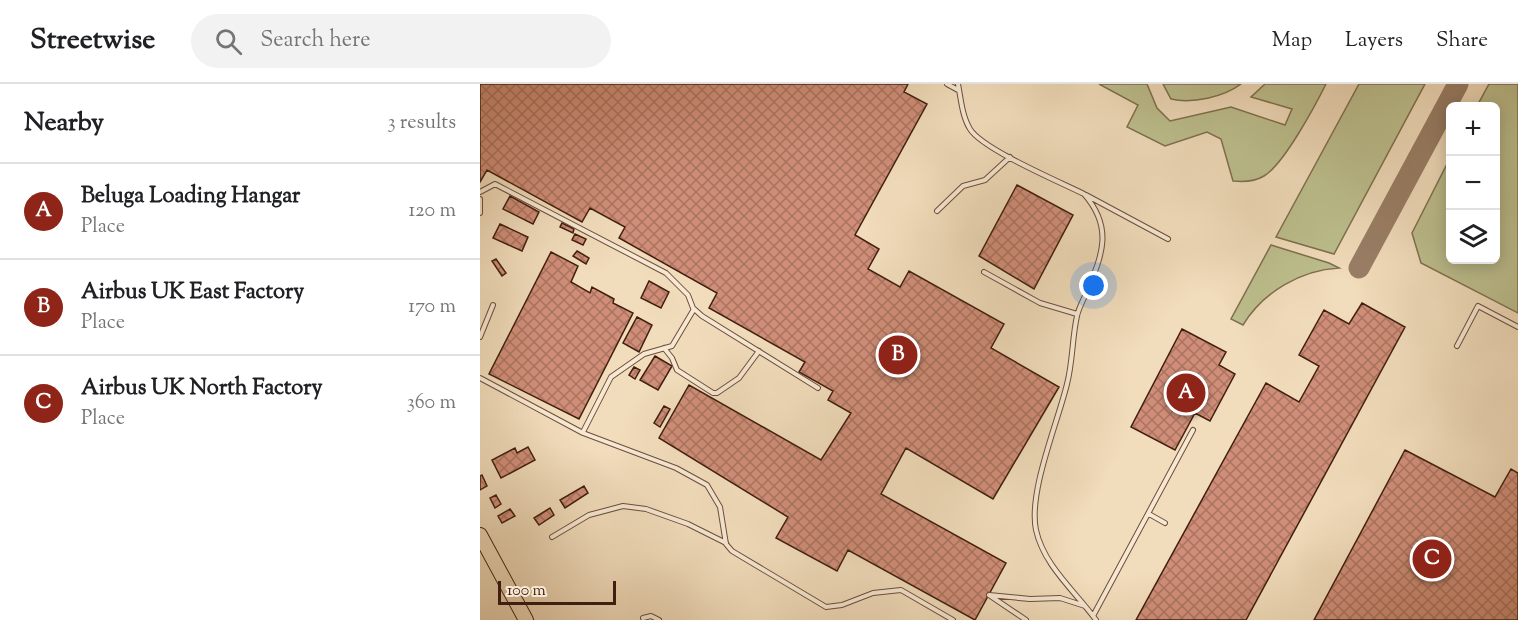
<!DOCTYPE html>
<html lang="en">
<head>
<meta charset="utf-8">
<style>
  :root { --surface:#fff; --page:#f2f2f2; --text:#202124; --muted:#757577; --line:#e0e0e0; --accent:#8f2418 }
  body { margin:0; font-family:"Sorts Mill Goudy",serif; background:var(--page); color:var(--text) }
  .controls { position:absolute; right:18px; top:18px; display:grid; overflow:hidden; border-radius:9px; box-shadow:0 3px 15px #0003 }
  .controls button { width:54px; height:54px; display:grid; place-items:center; padding:0; border:0; border-bottom:2px solid var(--line); background:var(--surface); color:var(--text); font:30px sans-serif }
  .scale { position:absolute; left:18px; bottom:15px; width:118px; box-sizing:border-box; padding-left:6px; border:3px solid #411f10; border-top:0; font-size:16px; line-height:21px; white-space:nowrap; color:#411f10; -webkit-text-stroke:4px #f6e8d3; paint-order:stroke }
  .you { position:absolute; left:614px; top:202px; width:21px; height:21px; margin:-15px; border:4px solid #fff; border-radius:50%; background:#1a73e8; box-shadow:0 0 0 9px #1a73e833 }
  .badge { display:grid; place-items:center; width:39px; height:39px; border-radius:50%; background:var(--accent); color:#fff; font-size:20px; font-weight:700 }
  .pin { position:absolute; translate:-50% -50%; border:3px solid #fff; box-shadow:0 2px 6px #0006 }
  .list { margin:0; padding:0; list-style:none }
  h2 { display:flex; justify-content:space-between; align-items:center; height:78px; margin:0; padding:0 24px; font-size:26px }
  h2 small { font-size:20px; font-weight:400; color:var(--muted) }
  .list li { display:grid; grid-template-columns:39px 1fr auto; gap:18px; align-items:center; box-sizing:border-box; height:96px; padding:0 24px; border-top:2px solid var(--line) }
  .list b { display:block; font-size:22px; white-space:nowrap }
  .list p { margin:0; font-size:20px; white-space:nowrap; color:var(--muted) }
  .list em { font-size:20px; font-style:normal; color:var(--muted) }
  .icon { flex:none; width:33px; height:33px; fill:none; stroke:currentColor; stroke-width:2; stroke-linecap:round; stroke-linejoin:round }
  .map { position:relative; flex:none; width:1038px; height:536px; overflow:hidden }
  header { display:flex; align-items:center; gap:36px; box-sizing:border-box; height:84px; padding:0 30px; background:var(--surface); border-bottom:2px solid var(--line) }
  header strong { font-size:28px }
  nav { display:flex; gap:33px; margin-inline-start:auto; font-size:21px }
  .search { width:420px; height:54px; background:var(--page); display:flex; align-items:center; gap:15px; box-sizing:border-box; padding:0 21px; border-radius:33px; color:var(--muted); font-size:22px }
  main { display:flex }
  aside { flex:1; background:var(--surface) }
  .map>svg:first-child { display:block }
</style>
</head>
<body>
<header>
<strong>Streetwise</strong>
<div class="search"><svg class="icon" aria-label="search" viewBox="0 0 24 24"><circle cx="10" cy="10" r="6"/><path d="M15 15l6 6"/></svg>Search here</div>
<nav><a>Map</a><a>Layers</a><a>Share</a></nav>
</header>
<main>
<aside>
<h2>Nearby<small>3 results</small></h2>
<ul class="list">
<li><span class="badge">A</span><div><b>Beluga Loading Hangar</b><p>Place</p></div><em>120 m</em></li>
<li><span class="badge">B</span><div><b>Airbus UK East Factory</b><p>Place</p></div><em>170 m</em></li>
<li><span class="badge">C</span><div><b>Airbus UK North Factory</b><p>Place</p></div><em>360 m</em></li>
</ul>
</aside>
<div class="map">
<svg width="1038" height="536" viewBox="0 0 1038 536">
  <defs>
    <pattern id="building-cross-hatch" width="8" height="8" patternUnits="userSpaceOnUse" patternTransform="scale(1.5)"><rect width="8" height="8" fill="#d08e78"/><path d="M0 0l8 8M0 8l8-8" fill="none" stroke="#aa7361"/></pattern>
  </defs>
  <rect width="100%" height="100%" fill="#f1dcbb"/>
  <filter id="stains"><feTurbulence type="fractalNoise" baseFrequency=".00333" numOctaves="4"/><feColorMatrix values="0 0 0 0 .2 0 0 0 0 .09 0 0 0 0 .02 0 0 0 .5 -.17"/></filter>
  <radialGradient id="worn" r=".72"><stop offset=".6" stop-color="#630" stop-opacity="0"/><stop offset="1" stop-color="#630" stop-opacity=".3"/></radialGradient>
  <path fill="#bdbf8e" stroke="#7f6f4f" stroke-width="1.5" d="M619,0H667L677,24L690,37L751,23L805,41L812,25L771,13L785,0H846C835,22 804,80 784,92C774,98 763,98 753,97L741,55L727,48L685,62L647,43L658,21Z
    M683,0H761C744,13 712,20 691,15Z
    M879,0H945L854,170L796,153Z
    M1009,0H1038V229L941,179L932,149L970,74V176H1016V22H997Z
    M791,161L849,179L859,184C821,186 783,208 763,241L751,235Z"/>
  <g fill="none" stroke-linecap="round" stroke-linejoin="round">
    <path stroke="#997e66" stroke-width="21" d="M879,184L978,0"/>
  </g>
  <path fill="url(#building-cross-hatch)" stroke="#411f10" stroke-width="1.5" d="M0,0H428L424,8L447,20L375,151L399,165L388,185L420,203L429,187L524,240L511,264L579,303L513,415L426,364L401,410L526,479L495,536L368,466L357,487L296,454L308,433L179,354L209,301L341,376L371,329L348,316L353,307L319,288L325,278L229,224L237,209L139,154L145,143L110,124L102,138L7,86L0,98Z
    M537,101L593,131L554,205L499,172Z
    M30,112L59,128L53,140L23,125Z
    M82,139L94,145L93,149L80,143Z
    M20,140L48,153L42,167L13,154Z
    M95,150L106,155L103,161L92,156Z
    M97,167L109,174L106,180L93,172Z
    M71,168L98,182L91,198L110,209L112,203L134,215L133,219L153,229L99,335L9,290Z
    M16,175L26,189L22,192L12,177Z
    M169,197L189,208L181,224L161,214Z
    M882,219L925,243L766,536H656L786,299L819,318L839,282L819,271L844,226L869,240Z
    M157,233L172,241L159,268L143,259Z
    M702,245L746,268L739,281L755,290L730,337L715,329L695,366L651,343Z
    M175,272L192,282L178,306L160,296Z
    M154,283L160,286L155,295L149,291Z
    M184,322L190,325L180,343L174,339Z
    M48,363L55,376L21,394L12,376L35,364L37,369Z
    M925,366L1015,413L1031,385L1038,389V536H834Z
    M2,391L7,402L0,406V392Z
    M104,402L108,409L85,424L80,416Z
    M16,411L21,420L15,424L10,414Z
    M70,424L74,431L59,441L54,434Z
    M30,425L35,432L22,439L18,432Z"/>
  <g fill="none" stroke-linecap="round" stroke-linejoin="round">
    <g stroke="#6d4e3b" stroke-width="6">
      <path id="service" d="M467,0L478,6
        M478,0C481,15 482,32 490,45C502,65 580,98 604,110C633,143 623,170 607,207C604,215 599,223 597,232C592,254 593,277 587,300C578,338 548,408 556,446C564,482 595,507 616,536
        M0,108L15,100L186,189L208,211L213,224L222,232L338,304
        M606,111L688,155
        M0,115V129
        M457,127L483,102L505,96L530,73
        M504,188L560,219L597,230
        M0,253L13,221
        M977,262L998,222L1038,243
        M184,264L192,274L197,286L233,309H237L259,294L279,267
        M0,294L103,349L196,384L227,401L240,423L246,460L252,467L346,523L362,521L393,509L421,506L473,536
        M103,348L131,293L164,270L192,262L214,225
        M669,430L685,439
        M72,453L109,431L143,422L166,425L208,440L246,459
        M509,511L550,515L580,514L605,522
        M509,511L546,536
        M613,532L713,346
        M163,534L171,532L179,536"/>
    </g>
    <g stroke="#411f10" stroke-width="16">
      <path id="primary" d="M0,451L46,536"/>
    </g>
    <use href="#service" stroke="#f6e8d3" stroke-width="4"/>
    <use href="#primary" stroke="#f1dcbb" stroke-width="14"/>
  </g>
  <rect width="100%" height="100%" filter="url(#stains)"/>
  <rect width="100%" height="100%" fill="url(#worn)"/>
</svg>
<div class="controls">
<button>+</button>
<button>−</button>
<button><svg class="icon" aria-label="layers" viewBox="0 0 24 24"><path d="M12 4l9 5-9 5-9-5zM3 14l9 5 9-5"/></svg></button>
</div>
<div class="scale">100 m</div>
<div class="you"></div>
<div class="pin badge" style="left:706px;top:309px">A</div>
<div class="pin badge" style="left:418px;top:271px">B</div>
<div class="pin badge" style="left:952px;top:475px">C</div>
</div>
</main>
</body>
</html>
